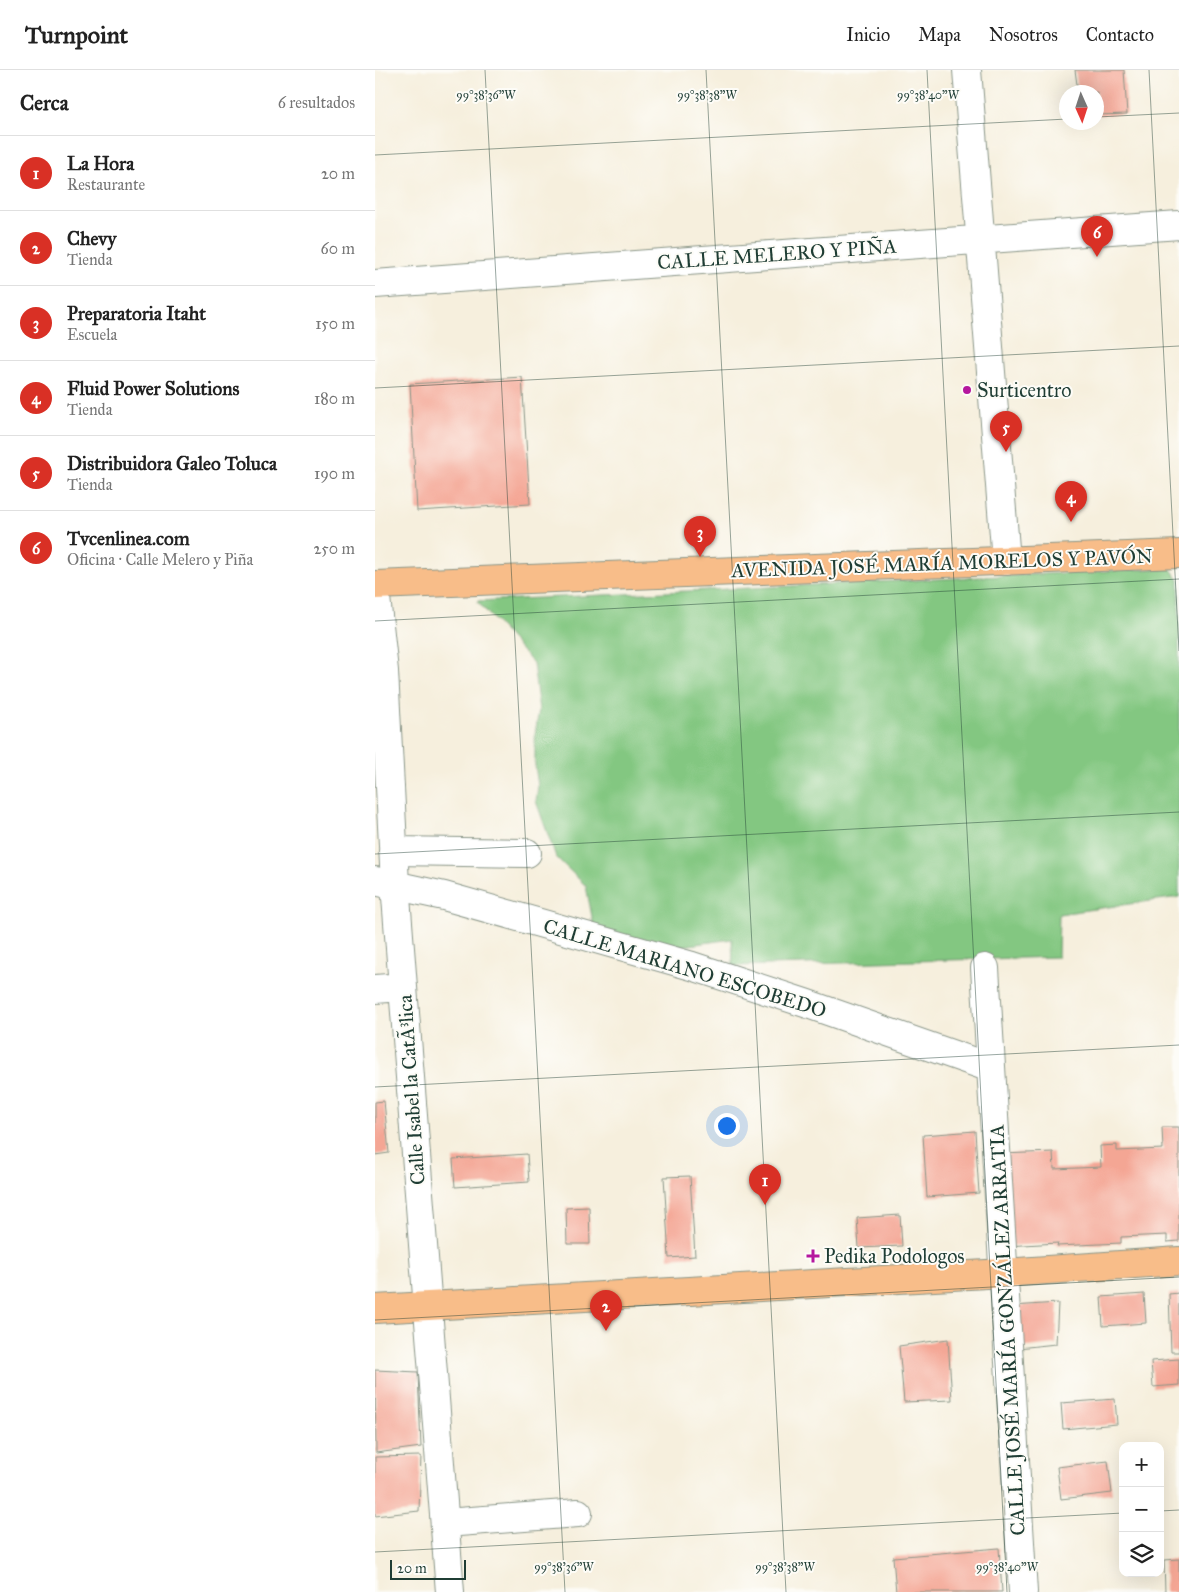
<!DOCTYPE html>
<html lang="es">
<head>
<meta charset="utf-8">
<style>
  :root { --surface:#fff; --page:#f2f2f2; --text:#222; --muted:#767676; --line:#e0e0e0; --accent:#d93025 }
  body { margin:0; font-family:"IM FELL Great Primer",serif; background:var(--page); color:var(--text) }
  .controls { position:absolute; right:15px; bottom:15px; display:grid; overflow:hidden; border-radius:10px; box-shadow:0 5px 20px #0002 }
  .controls button { width:45px; height:45px; display:grid; place-items:center; padding:0; border:0; border-bottom:1px solid var(--line); background:var(--surface); color:var(--text); font:25px sans-serif }
  .compass { position:absolute; left:684px; top:15px; width:45px; height:45px; border-radius:50%; background:var(--surface); box-shadow:0 5px 20px #0002; rotate:177deg }
  .scale { position:absolute; left:15px; bottom:12px; width:76px; box-sizing:border-box; padding-left:5px; border:2px solid #1f3d34; border-top:0; font-size:14px; line-height:18px; white-space:nowrap; color:#1f3d34; -webkit-text-stroke:4px #fdfcf7; paint-order:stroke }
  .you { position:absolute; left:351px; top:1055px; width:18px; height:18px; margin:-12px; border:4px solid #fff; border-radius:50%; background:#1a73e8; box-shadow:0 0 0 8px #1a73e833 }
  .badge { display:grid; place-items:center; width:32px; height:32px; border-radius:50%; background:var(--accent); color:#fff; font-size:16px; font-weight:700 }
  .pin { position:absolute; translate:-50% -41px; filter:drop-shadow(0 1px 2px #0008) }
  .pin::after { content:''; position:absolute; top:26px; width:18px; height:15px; background:inherit; clip-path:polygon(0 0,100% 0,50% 100%) }
  .list { margin:0; padding:0; list-style:none }
  h2 { display:flex; justify-content:space-between; align-items:center; height:65px; margin:0; padding:0 20px; font-size:21px }
  h2 small { font-size:16px; font-weight:400; color:var(--muted) }
  .list li { display:grid; grid-template-columns:32px 1fr auto; gap:15px; align-items:center; box-sizing:border-box; height:75px; padding:0 20px; border-top:1px solid var(--line) }
  .list b { display:block; font-size:19px; white-space:nowrap }
  .list p { margin:0; font-size:16px; white-space:nowrap; color:var(--muted) }
  .list em { font-size:16px; font-style:normal; color:var(--muted) }
  .icon { flex:none; width:28px; height:28px; fill:none; stroke:currentColor; stroke-width:2; stroke-linecap:round; stroke-linejoin:round }
  .map { position:relative; flex:none; width:804px; height:1522px; overflow:hidden }
  header { display:flex; align-items:center; gap:30px; box-sizing:border-box; height:70px; padding:0 25px; background:var(--surface); border-bottom:1px solid var(--line) }
  header strong { font-size:24px }
  nav { display:flex; gap:28px; margin-inline-start:auto; font-size:18px }
  main { display:flex }
  aside { flex:1; background:var(--surface) }
  .map>svg:first-child { display:block }
</style>
</head>
<body>
<header>
<strong>Turnpoint</strong>
<nav><a>Inicio</a><a>Mapa</a><a>Nosotros</a><a>Contacto</a></nav>
</header>
<main>
<aside>
<h2>Cerca<small>6 resultados</small></h2>
<ul class="list">
<li><span class="badge">1</span><div><b>La Hora</b><p>Restaurante</p></div><em>20 m</em></li>
<li><span class="badge">2</span><div><b>Chevy</b><p>Tienda</p></div><em>60 m</em></li>
<li><span class="badge">3</span><div><b>Preparatoria Itaht</b><p>Escuela</p></div><em>150 m</em></li>
<li><span class="badge">4</span><div><b>Fluid Power Solutions</b><p>Tienda</p></div><em>180 m</em></li>
<li><span class="badge">5</span><div><b>Distribuidora Galeo Toluca</b><p>Tienda</p></div><em>190 m</em></li>
<li><span class="badge">6</span><div><b>Tvcenlinea.com</b><p>Oficina · Calle Melero y Piña</p></div><em>250 m</em></li>
</ul>
</aside>
<div class="map">
<svg width="804" height="1522" viewBox="0 0 804 1522">
  <rect width="100%" height="100%" fill="#fdfcf7"/>
  <filter id="ink" filterUnits="userSpaceOnUse"><feTurbulence type="fractalNoise" baseFrequency=".02" numOctaves="2"/><feDisplacementMap in="SourceGraphic" scale="10" xChannelSelector="R" yChannelSelector="G"/><feConvolveMatrix kernelMatrix="1 2 1 2 8 2 1 2 1" color-interpolation-filters="sRGB"/></filter>
  <filter id="wash" filterUnits="userSpaceOnUse"><feTurbulence type="fractalNoise" baseFrequency=".0096" numOctaves="4" result="noise"/><feDisplacementMap in="SourceGraphic" scale="20" xChannelSelector="R" yChannelSelector="G"/><feGaussianBlur stdDeviation="1.12" result="paint"/><feColorMatrix in="noise" values="0 0 0 0 0 0 0 0 0 0 0 0 0 0 0 0 0 1.4 0 .05"/><feComposite in="paint" operator="in"/></filter>
  <g filter="url(#wash)">
    <rect width="100%" height="100%" fill="#f6efdd"/>
    <path fill="#83c781" stroke="#51825a" d="M795,498L804,510V827L684,844L683,887L358,896L357,869L286,879L219,857L211,816L181,787L161,731L163,716L160,695V664L164,640L158,593L102,531Z"/>
    <g id="blocks">
      <path fill="#f4a694" d="M700,0H749L752,44L722,45V22H703Z
        M147,307L155,434L42,441L35,314Z
        M9,1031L14,1083L0,1085V1032Z
        M787,1057H804V1171L792,1172V1165L746,1167V1173L682,1176L683,1173L631,1176L626,1084L678,1082L679,1099L726,1097L725,1076L742,1075V1081L788,1079Z
        M600,1061L604,1123L552,1127L548,1065Z
        M152,1084L154,1112L80,1117L78,1089Z
        M315,1106L320,1186L294,1188L289,1107Z
        M214,1137L215,1174H192L191,1138Z
        M525,1145L527,1176L484,1178L482,1148Z
        M804,1223V1282H796L794,1224Z
        M769,1224L771,1253L728,1256L726,1227Z
        M683,1233L681,1274L643,1278L638,1236Z
        M573,1269L577,1330L529,1332L524,1276Z
        M804,1289V1315L778,1317L776,1291Z
        M0,1300L43,1302L46,1377L1,1383Z
        M740,1329L742,1354L688,1359L686,1333Z
        M46,1386L44,1441L0,1446V1387Z
        M733,1391L737,1423L686,1429L682,1397Z
        M624,1478L627,1522H521L518,1487Z
        M804,1489V1522H790L789,1490Z"/>
    </g>
  </g>
  <g filter="url(#ink)">
    <use href="#blocks" fill-opacity="0" stroke="#8a9688" stroke-width="1"/>
    <g fill="none" stroke-linecap="round" stroke-linejoin="round">
      <g stroke="#8a9688" stroke-width="30">
        <path id="minor" d="M592,0L631,491
          M0,214L804,155
          M0,518L9,601L20,814L75,1522
          M18,781L152,783
          M0,811L69,826L317,896L430,933L616,998
          M610,898L648,1522
          M0,919L28,917
          M70,1453L203,1443"/>
      </g>
      <g stroke="#8a9688" stroke-width="30">
        <path id="major" d="M0,515L804,484
          M0,1239L629,1203L804,1191"/>
      </g>
      <use href="#minor" stroke="#fff" stroke-width="28"/>
      <use href="#major" stroke="#f8bd89" stroke-width="28"/>
    </g>
  </g>
  <path fill="none" stroke="#1f3d34" stroke-width="1" stroke-opacity="0.45" d="M110,0L190,1522M331,0L411,1522M552,0L632,1522M774,0L804,581M722,47L804,43M0,85L692,49M0,318L804,276M0,551L804,509M0,784L804,742M0,1017L804,975M0,1250L804,1207M785,1441L804,1440M0,1482L748,1443"/>
  <g fill="#b5179e" stroke="#fdfcf7" stroke-width="2">
    <circle cx="592" cy="320" r="5"/>
    <path d="M435.5 1178.5h5v5h5v5h-5v5h-5v-5h-5v-5h5z"/>
  </g>
  <g text-anchor="middle" stroke-width="4" stroke-linejoin="round" paint-order="stroke">
    <g font-size="20" fill="#1f3d34" stroke="#fdfcf7">
      <text transform="translate(402 184) rotate(-4)" y="7">CALLE MELERO Y PIÑA</text>
      <text transform="translate(567 493) rotate(-2)" y="7">AVENIDA JOSÉ MARÍA MORELOS Y PAVÓN</text>
      <text transform="translate(310 898) rotate(17)" y="7">CALLE MARIANO ESCOBEDO</text>
      <text transform="translate(36 1020) rotate(-94)" y="7">Calle Isabel la CatÃ³lica</text>
      <text transform="translate(632 1260) rotate(-93)" y="7">CALLE JOSÉ MARÍA GONZÁLEZ ARRATIA</text>
    </g>
    <g font-size="20" fill="#1f3d34" stroke="#fdfcf7" text-anchor="start">
      <text x="602" y="327">Surticentro</text>
      <text x="449" y="1193">Pedika Podologos</text>
    </g>
  </g>
  <g font-size="12" text-anchor="middle" fill="#1f3d34" stroke="#fdfcf7" stroke-width="4" stroke-linejoin="round" paint-order="stroke">
    <text x="111" y="29">99°38'36"W</text>
    <text x="332" y="29">99°38'38"W</text>
    <text x="553" y="29">99°38'40"W</text>
    <text x="189" y="1501">99°38'36"W</text>
    <text x="410" y="1501">99°38'38"W</text>
    <text x="632" y="1501">99°38'40"W</text>
  </g>
</svg>
<div class="controls">
<button>+</button>
<button>−</button>
<button><svg class="icon" aria-label="layers" viewBox="0 0 24 24"><path d="M12 4l9 5-9 5-9-5zM3 14l9 5 9-5"/></svg></button>
</div>
<svg class="compass" viewBox="-18 -18 36 36"><path d="M0-13l5 13h-10z" fill="#e53935"/><path d="M0 13l5-13h-10z" fill="#767676"/></svg>
<div class="scale">20 m</div>
<div class="you"></div>
<div class="pin badge" style="left:390px;top:1135px">1</div>
<div class="pin badge" style="left:231px;top:1261px">2</div>
<div class="pin badge" style="left:325px;top:487px">3</div>
<div class="pin badge" style="left:696px;top:452px">4</div>
<div class="pin badge" style="left:631px;top:382px">5</div>
<div class="pin badge" style="left:722px;top:187px">6</div>
</div>
</main>
</body>
</html>
